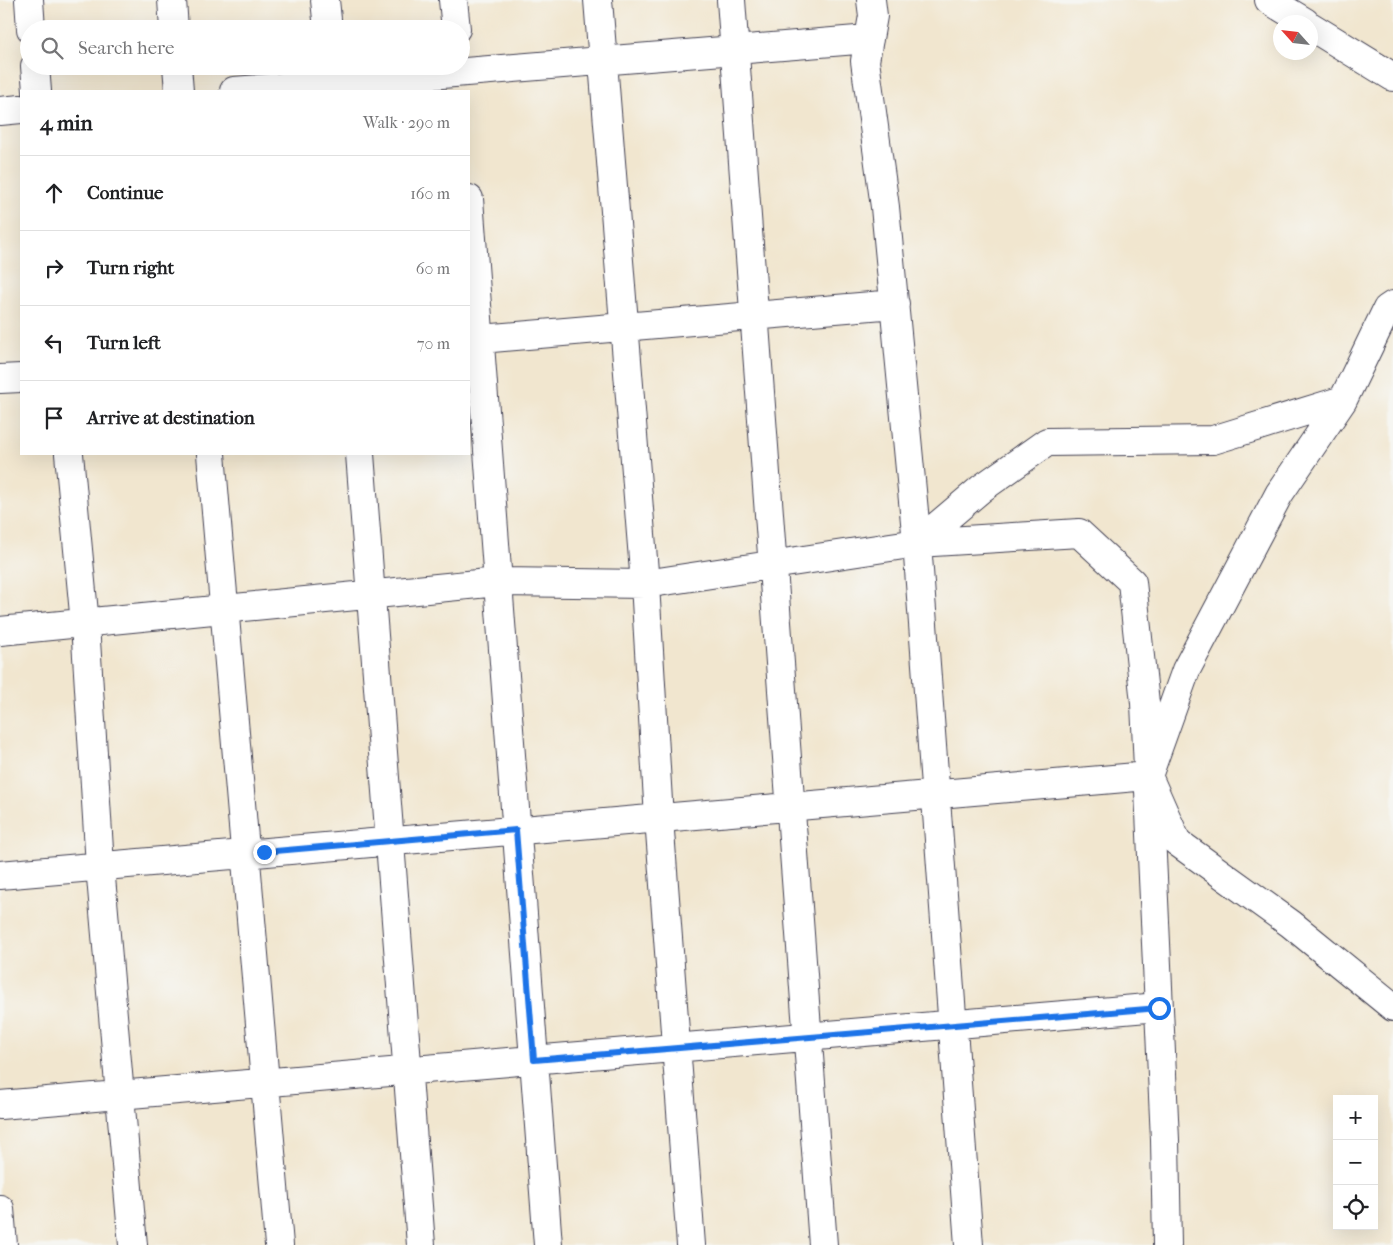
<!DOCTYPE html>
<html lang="en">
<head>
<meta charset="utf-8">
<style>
  :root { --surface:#fff; --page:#f6f6f6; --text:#202124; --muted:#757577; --line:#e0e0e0 }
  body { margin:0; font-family:"IM FELL French Canon",serif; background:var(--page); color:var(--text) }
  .controls { position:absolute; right:15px; bottom:15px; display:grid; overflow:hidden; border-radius:0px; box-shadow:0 5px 20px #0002 }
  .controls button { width:45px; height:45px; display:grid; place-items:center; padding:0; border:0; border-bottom:1px solid var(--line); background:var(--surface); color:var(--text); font:25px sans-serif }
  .compass { position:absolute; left:1273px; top:15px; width:45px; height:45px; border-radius:50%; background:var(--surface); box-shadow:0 5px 20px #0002; rotate:297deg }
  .stop { position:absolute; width:15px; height:15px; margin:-11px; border:4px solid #1a73e8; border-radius:50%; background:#fff }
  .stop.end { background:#1a73e8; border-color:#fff; box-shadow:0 1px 5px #0008 }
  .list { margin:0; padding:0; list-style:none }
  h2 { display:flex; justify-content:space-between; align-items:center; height:65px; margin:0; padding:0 20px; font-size:21px }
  h2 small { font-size:16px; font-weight:400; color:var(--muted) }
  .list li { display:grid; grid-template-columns:32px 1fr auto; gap:15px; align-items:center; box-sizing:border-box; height:75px; padding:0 20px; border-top:1px solid var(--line) }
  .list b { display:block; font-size:19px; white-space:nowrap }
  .list em { font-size:16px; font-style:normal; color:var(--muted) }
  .icon { flex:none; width:28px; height:28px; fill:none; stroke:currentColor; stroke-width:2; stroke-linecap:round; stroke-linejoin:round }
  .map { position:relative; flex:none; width:1393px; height:1245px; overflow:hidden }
  .search { position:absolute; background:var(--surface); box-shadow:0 5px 20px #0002; left:20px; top:20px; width:450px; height:55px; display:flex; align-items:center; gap:12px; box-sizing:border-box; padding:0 18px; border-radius:28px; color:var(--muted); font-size:19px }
  .panel { position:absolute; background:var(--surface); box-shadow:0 5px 20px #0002; left:20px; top:90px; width:450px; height:365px; border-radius:0px }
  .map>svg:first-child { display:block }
</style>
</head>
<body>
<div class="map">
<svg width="1393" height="1245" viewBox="0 0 1393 1245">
  <rect width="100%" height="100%" fill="#f6f6f2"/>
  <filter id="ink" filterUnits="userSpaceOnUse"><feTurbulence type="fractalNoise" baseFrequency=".02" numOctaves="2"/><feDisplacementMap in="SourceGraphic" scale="10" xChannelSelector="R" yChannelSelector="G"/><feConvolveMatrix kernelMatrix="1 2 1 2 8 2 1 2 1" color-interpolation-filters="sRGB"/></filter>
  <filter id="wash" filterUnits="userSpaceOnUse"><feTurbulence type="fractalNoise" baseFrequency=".0096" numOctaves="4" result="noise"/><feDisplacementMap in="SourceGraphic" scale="20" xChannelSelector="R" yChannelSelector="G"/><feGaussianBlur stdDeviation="1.12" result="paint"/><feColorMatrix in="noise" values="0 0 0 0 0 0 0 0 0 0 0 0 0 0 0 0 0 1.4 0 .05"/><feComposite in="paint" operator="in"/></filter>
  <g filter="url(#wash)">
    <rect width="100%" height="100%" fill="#f1e6cf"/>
  </g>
  <g filter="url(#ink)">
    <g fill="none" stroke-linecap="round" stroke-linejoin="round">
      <g stroke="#413f51" stroke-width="30">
        <path id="minor" d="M29,0L31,29
          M172,0L174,29
          M325,0L328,29
          M453,0L456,29
          M598,0L645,584L659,818L691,1245
          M731,0L823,1245
          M871,0L873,16L865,61L885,207L917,543L969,1245
          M35,66L37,91
          M177,66L179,91
          M234,91L869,39
          M0,111L21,109
          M469,199L548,1245
          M1393,305L1387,309L1343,400L1279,494L1186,670L1148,776L1177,842L1291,924L1393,1007
          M469,340L895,304
          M0,379L21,378
          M69,454L85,624L100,866L133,1245
          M211,454L279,1245
          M360,454L421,1245
          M917,543L982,488L1047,442L1213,440L1343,400
          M0,631L498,582L645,584L917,543L1079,533L1132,582L1145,703L1165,1140L1167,1245
          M0,875L1148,776
          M0,1105L1159,1007
          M0,1209L3,1245"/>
      </g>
      <g stroke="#413f51" stroke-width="30">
        <path id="trunk" d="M1269,0L1305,22
          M1310,26L1393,77"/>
      </g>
      <use href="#minor" stroke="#fff" stroke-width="28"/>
      <use href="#trunk" stroke="#fff" stroke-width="28"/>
    </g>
  </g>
  <g fill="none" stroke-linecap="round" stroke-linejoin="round" filter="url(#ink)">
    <path stroke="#1a73e8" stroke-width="6" d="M264,852L516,830L534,1060L1159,1008"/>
  </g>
</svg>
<div class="controls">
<button>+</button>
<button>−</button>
<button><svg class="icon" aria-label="locate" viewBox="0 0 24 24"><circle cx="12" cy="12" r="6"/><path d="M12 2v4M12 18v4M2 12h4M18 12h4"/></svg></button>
</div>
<svg class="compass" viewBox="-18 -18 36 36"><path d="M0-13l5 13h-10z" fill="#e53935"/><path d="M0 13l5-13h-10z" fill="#757577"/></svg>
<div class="stop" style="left:1159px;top:1008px"></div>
<div class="stop end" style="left:264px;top:852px"></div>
<div class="search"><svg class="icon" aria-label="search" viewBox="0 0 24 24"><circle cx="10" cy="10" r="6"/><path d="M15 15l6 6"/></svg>Search here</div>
<section class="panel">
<h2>4 min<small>Walk · 290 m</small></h2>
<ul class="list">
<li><svg class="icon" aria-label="ahead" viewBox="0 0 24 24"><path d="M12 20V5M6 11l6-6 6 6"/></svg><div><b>Continue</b></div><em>160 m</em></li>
<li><svg class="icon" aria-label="right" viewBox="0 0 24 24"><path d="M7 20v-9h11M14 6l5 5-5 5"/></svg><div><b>Turn right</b></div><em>60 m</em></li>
<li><svg class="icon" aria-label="left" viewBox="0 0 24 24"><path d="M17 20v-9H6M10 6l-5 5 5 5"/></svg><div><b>Turn left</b></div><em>70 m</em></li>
<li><svg class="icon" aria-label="arrive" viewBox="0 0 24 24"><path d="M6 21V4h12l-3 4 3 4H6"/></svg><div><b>Arrive at destination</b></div></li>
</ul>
</section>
</div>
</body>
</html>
